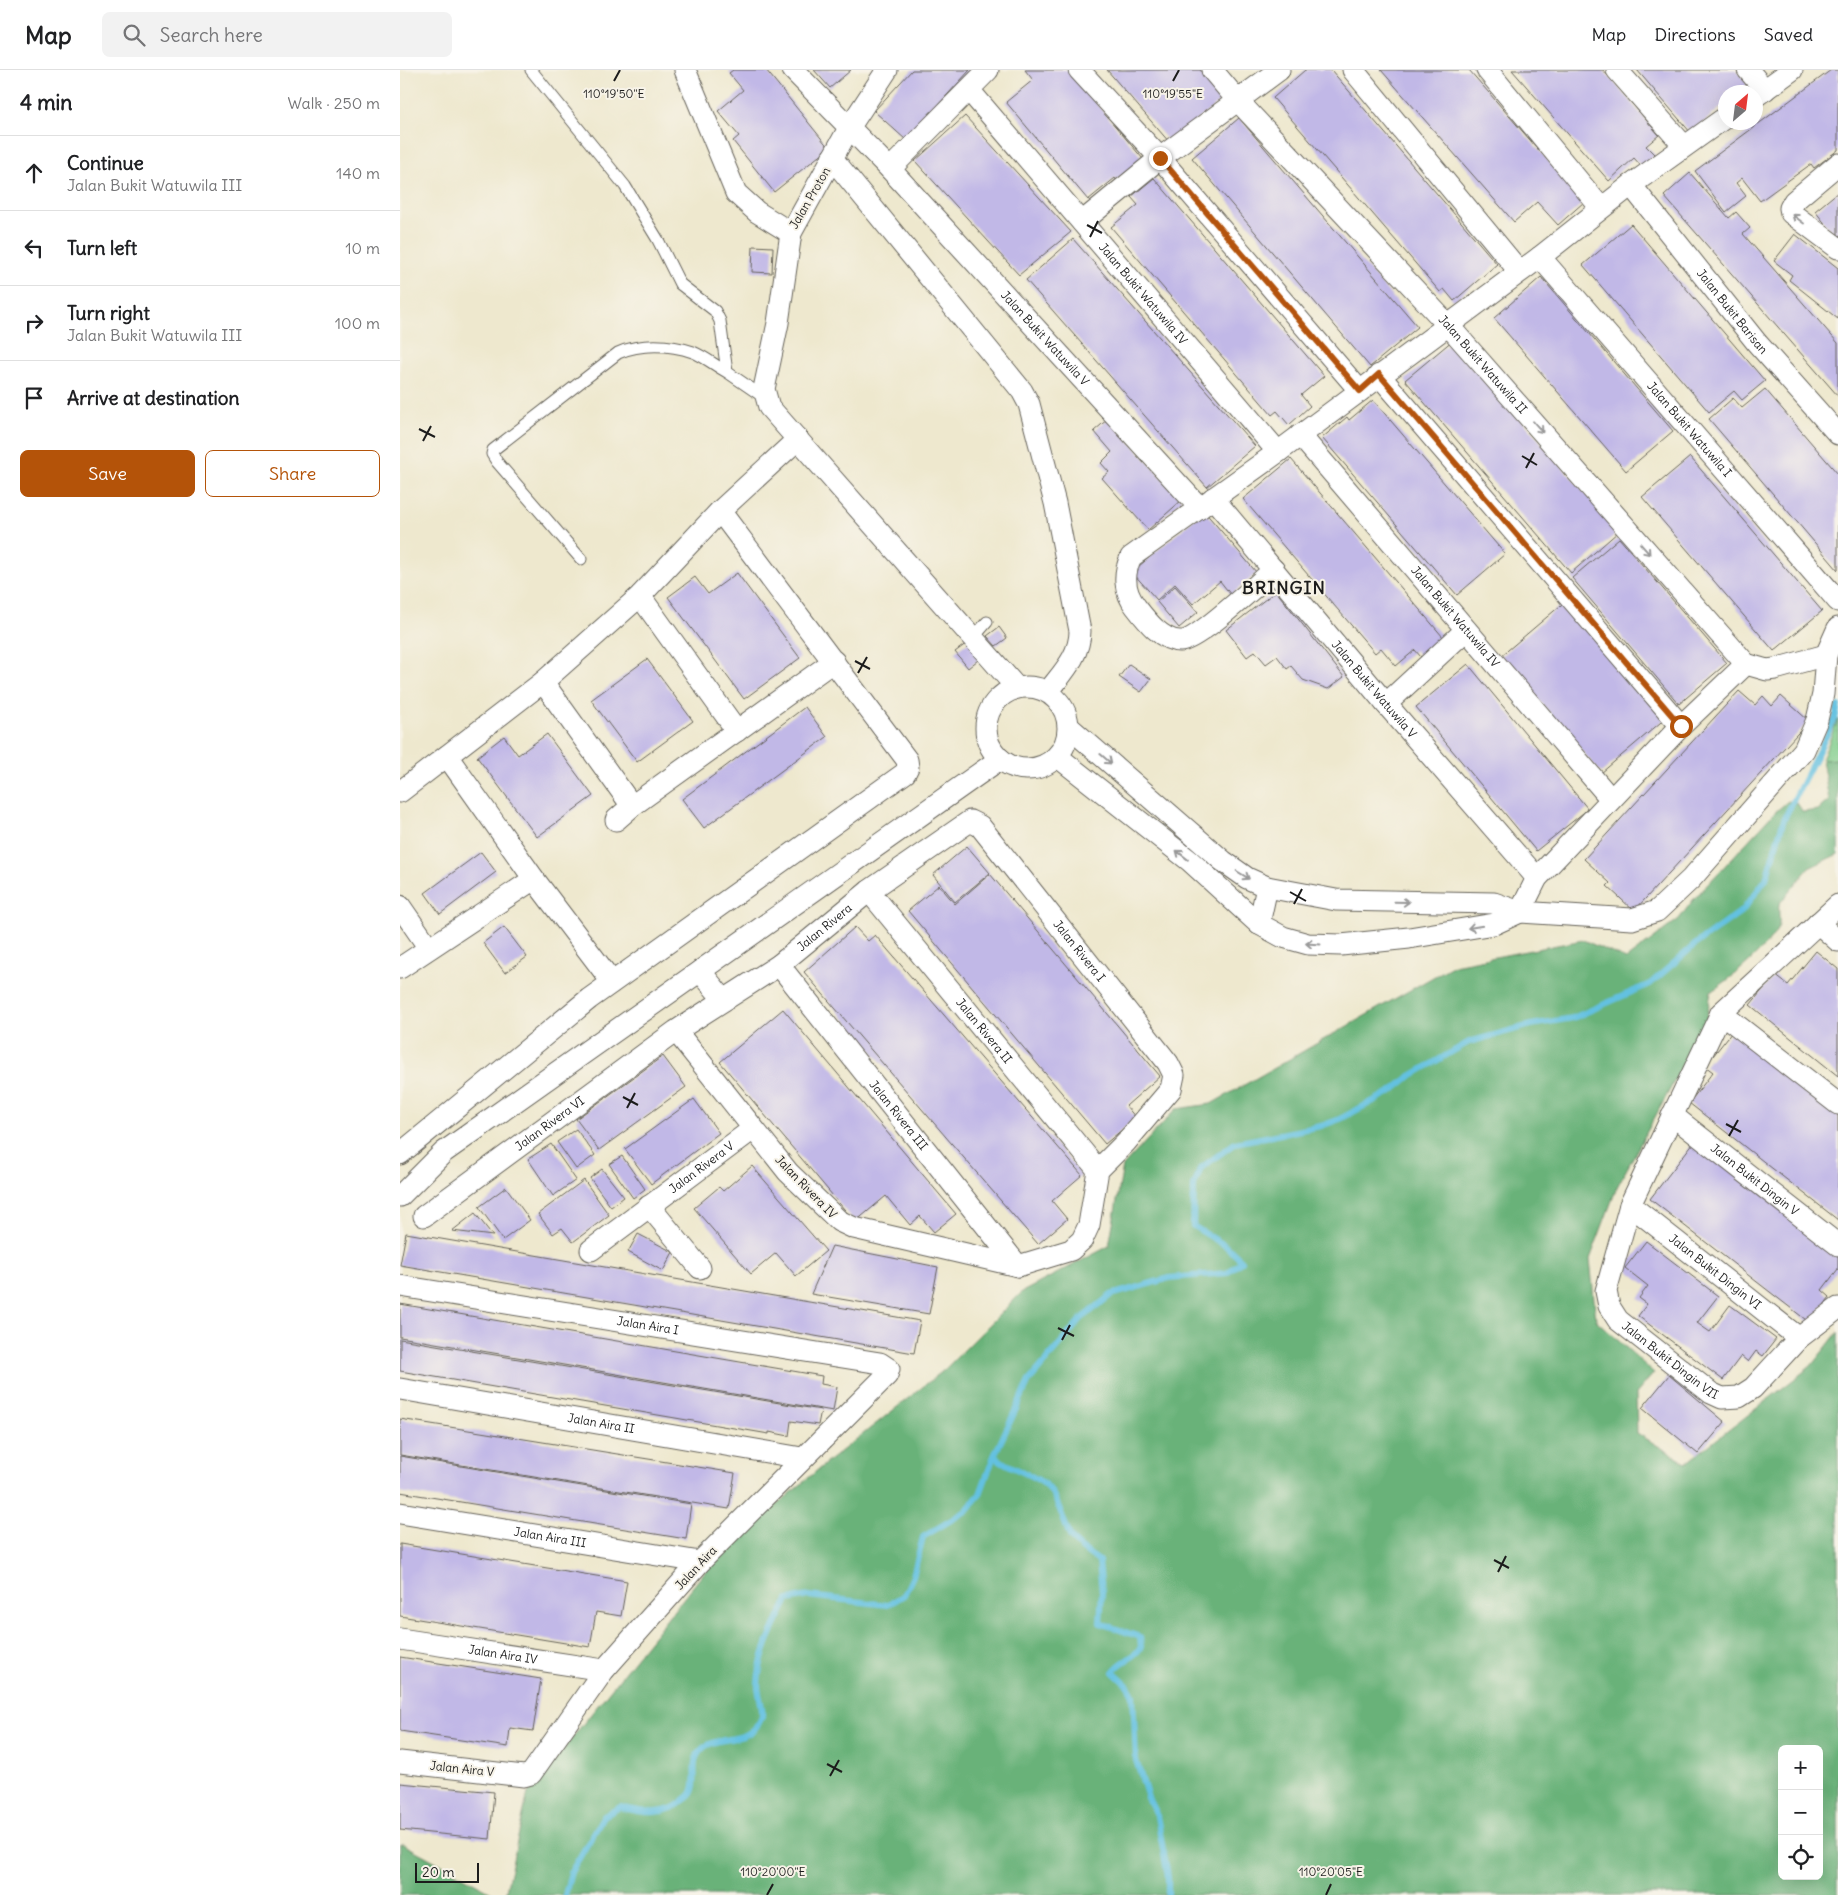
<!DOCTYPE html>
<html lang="en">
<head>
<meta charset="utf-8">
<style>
  :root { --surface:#fff; --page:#f2f2f2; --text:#202124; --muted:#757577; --line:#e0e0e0; --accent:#b45309 }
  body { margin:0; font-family:Delius,sans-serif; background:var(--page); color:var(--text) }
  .controls { position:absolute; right:15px; bottom:15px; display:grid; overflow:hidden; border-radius:8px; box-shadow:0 5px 20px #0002 }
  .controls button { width:45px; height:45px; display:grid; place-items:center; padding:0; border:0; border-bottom:1px solid var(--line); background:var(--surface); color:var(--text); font:25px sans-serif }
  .compass { position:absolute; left:1318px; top:15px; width:45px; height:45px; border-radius:50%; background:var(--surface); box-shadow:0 5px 20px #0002; rotate:28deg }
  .scale { position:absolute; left:15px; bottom:12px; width:64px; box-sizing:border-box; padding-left:5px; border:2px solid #1c1c1c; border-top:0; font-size:14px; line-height:18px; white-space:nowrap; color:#1c1c1c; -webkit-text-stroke:4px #f7f3e8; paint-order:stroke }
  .stop { position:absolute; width:15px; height:15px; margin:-11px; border:4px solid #b45309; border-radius:50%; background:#fff }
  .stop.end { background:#b45309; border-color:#fff; box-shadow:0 1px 5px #0008 }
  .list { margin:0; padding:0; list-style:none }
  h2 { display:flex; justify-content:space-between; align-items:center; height:65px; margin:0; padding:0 20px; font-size:21px }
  h2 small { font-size:16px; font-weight:400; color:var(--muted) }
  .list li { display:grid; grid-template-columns:32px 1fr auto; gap:15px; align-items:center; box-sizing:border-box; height:75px; padding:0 20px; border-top:1px solid var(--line) }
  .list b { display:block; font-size:19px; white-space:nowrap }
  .list p { margin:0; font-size:16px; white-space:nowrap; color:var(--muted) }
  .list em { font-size:16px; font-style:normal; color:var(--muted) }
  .actions { display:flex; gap:10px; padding:15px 20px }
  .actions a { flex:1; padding:11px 0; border:1px solid var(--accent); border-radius:8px; text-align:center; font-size:18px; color:var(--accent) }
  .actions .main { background:var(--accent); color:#fff }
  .icon { flex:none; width:28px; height:28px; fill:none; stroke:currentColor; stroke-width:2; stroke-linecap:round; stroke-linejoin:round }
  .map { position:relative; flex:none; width:1438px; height:1825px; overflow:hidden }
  header { display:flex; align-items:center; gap:30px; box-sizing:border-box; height:70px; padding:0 25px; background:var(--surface); border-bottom:1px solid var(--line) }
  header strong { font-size:24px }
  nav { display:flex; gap:28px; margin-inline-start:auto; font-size:18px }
  .search { width:350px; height:45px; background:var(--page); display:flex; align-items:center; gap:12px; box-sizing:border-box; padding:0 18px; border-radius:8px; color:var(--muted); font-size:19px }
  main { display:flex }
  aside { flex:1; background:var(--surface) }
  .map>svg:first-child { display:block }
</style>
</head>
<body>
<header>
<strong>Map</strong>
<div class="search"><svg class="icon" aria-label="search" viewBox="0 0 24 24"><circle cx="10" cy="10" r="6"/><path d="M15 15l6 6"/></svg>Search here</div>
<nav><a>Map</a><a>Directions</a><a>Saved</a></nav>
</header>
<main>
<aside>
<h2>4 min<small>Walk · 250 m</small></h2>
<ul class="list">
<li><svg class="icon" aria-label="ahead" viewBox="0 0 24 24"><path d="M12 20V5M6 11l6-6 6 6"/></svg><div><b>Continue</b><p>Jalan Bukit Watuwila III</p></div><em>140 m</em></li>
<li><svg class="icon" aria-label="left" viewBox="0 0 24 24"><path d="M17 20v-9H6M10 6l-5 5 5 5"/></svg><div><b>Turn left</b></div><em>10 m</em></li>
<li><svg class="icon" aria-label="right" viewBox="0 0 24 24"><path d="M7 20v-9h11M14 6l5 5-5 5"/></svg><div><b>Turn right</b><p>Jalan Bukit Watuwila III</p></div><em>100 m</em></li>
<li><svg class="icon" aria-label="arrive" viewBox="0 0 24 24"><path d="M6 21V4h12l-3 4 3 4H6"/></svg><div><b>Arrive at destination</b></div></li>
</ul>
<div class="actions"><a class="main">Save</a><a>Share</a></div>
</aside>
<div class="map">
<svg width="1438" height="1825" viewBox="0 0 1438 1825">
  <rect width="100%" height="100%" fill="#f7f3e8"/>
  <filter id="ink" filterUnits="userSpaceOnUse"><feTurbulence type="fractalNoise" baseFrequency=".02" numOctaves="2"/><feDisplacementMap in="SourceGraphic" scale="10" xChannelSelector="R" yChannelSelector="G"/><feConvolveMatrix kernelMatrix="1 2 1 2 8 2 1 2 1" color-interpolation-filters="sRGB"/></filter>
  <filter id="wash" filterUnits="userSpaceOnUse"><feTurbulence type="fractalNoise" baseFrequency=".0096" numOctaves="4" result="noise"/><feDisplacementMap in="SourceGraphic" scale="20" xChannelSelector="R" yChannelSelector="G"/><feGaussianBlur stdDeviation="1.12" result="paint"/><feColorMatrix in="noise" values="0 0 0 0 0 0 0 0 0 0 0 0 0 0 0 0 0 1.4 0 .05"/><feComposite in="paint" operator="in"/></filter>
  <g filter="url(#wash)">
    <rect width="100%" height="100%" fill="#eee8ce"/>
    <path fill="#82cf8e" stroke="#4f7655" d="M1438,649V689L1422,690Z"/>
    <path fill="#69b279" stroke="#42674a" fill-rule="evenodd" d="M1438,689V784L1409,798L1379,834C1378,841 1380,848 1379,854C1377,870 1326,914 1311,921L1306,953L1217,1117L1190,1189L1196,1250L1254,1303L1236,1324L1237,1363L1286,1393L1411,1296L1438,1262V1825H105L128,1723L318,1485L420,1398L544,1300L622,1222L709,1176L723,1096L776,1039L811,1034L1054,895L1183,870L1226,889L1279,849L1293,830L1374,743L1388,731L1397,733L1403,742L1418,740L1429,730L1422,690ZM1382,1679H1419V1806H1382Z
      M0,1774H3L97,1825H0Z"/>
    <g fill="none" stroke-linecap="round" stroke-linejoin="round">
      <path stroke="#63c1e1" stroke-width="6" d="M594,1386C609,1399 642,1407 650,1420C660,1434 663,1451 670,1466C674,1475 691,1485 699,1491L702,1522L700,1553L740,1567L741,1577C734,1589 721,1590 713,1602L728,1616L733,1625L736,1690L748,1728L757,1746L768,1807V1825
        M165,1825L171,1802L204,1746L220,1737C243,1743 267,1747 284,1730C287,1728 291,1725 292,1722C298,1710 290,1692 300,1681C317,1662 348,1678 361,1649C365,1640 358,1626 358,1615C359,1584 374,1557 388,1530L408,1526L488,1535L504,1525L513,1506L523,1467L566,1441L580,1424L594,1386L629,1311L681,1249L711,1225L769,1208L827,1203L842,1191L826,1176L793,1156L794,1116L801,1098L835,1073L921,1056L940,1049L992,1021L1009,1007L1069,972L1131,955L1173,948L1250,914L1297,873L1343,840L1366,809L1384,749L1435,649L1438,636"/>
    </g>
    <g id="blocks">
      <path fill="#c1b8e7" d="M333,0H366L429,78L374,122L333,71L339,66L318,41L343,20L329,3Z
        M414,0H451L430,18Z
        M512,0H570L506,70L474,41Z
        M625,0H668L743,89L717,111L715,108L688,130L606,32L633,10Z
        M707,0H802L825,27L770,73Z
        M905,0H931L1097,194L1054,231L1044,219L1040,222L873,28Z
        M981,0H1069L1184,132L1158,155L1137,132L1114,152Z
        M1112,0H1203L1259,65L1246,76L1255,85L1242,97L1234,88L1209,111Z
        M1237,0H1336L1348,14L1338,22H1326V33L1291,63Z
        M1431,0H1438V80L1414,98L1411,94L1360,131L1342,108L1336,113L1346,126L1326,142L1295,101Z
        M565,46L671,162L619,205L515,91Z
        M839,48L1018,257L970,297L792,88Z
        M1290,103L1329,148L1336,142L1350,158L1343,164L1438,273V326L1264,126Z
        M754,108L924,306L901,325L910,336L889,355L877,341L872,345L711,157L738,135L731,127Z
        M1438,122V170L1415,141Z
        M1231,154L1365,311L1342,330L1334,321L1309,342L1183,195Z
        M1395,164L1438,198V249L1389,210L1392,205L1374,191Z
        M673,169L855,376L807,417L626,210Z
        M353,176L373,177L372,203L352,202Z
        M1141,207L1273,361L1226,401L1094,248Z
        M1053,270L1218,462L1171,503L1005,310Z
        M1365,319L1438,404V500L1309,349L1333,328L1342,338Z
        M973,330L1105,484L1057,525L922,368L947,347L949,350Z
        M709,348L782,430L748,460L702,408L709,402L701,393L712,382L694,361Z
        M1290,387L1422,541L1374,581L1242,427Z
        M891,389L1049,574L1026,593L1015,580L996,596L981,578L975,583L843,429Z
        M804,441L857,503L831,525L820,511L793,534L775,514L757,530L732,502Z
        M1219,468L1327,593L1279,634L1172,508Z
        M337,503L400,588L344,629L268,527L295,507L308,524Z
        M775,516L798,542L779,558L757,532Z
        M876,521L944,607L928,619L903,610L891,596L887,599L877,586L866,594L855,581L847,587L826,560Z
        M1167,530L1267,647L1201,703L1101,586Z
        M599,557L607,568L596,576L587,566Z
        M571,570L583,586L568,598L555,582Z
        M247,589L293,651L237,692L191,630Z
        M729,594L751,609L741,622L719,607Z
        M1068,594L1188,739L1136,781L1016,637Z
        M1339,621L1355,635L1363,626L1372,636L1381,626L1409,651L1234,841L1207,816L1210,813L1184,789Z
        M405,637L427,667L304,758L282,729Z
        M147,664L193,726L137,767L77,687L104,666L118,685Z
        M567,776L590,803L555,832L533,805Z
        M81,782L96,802L40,844L25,823Z
        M590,804L760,1006L726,1036L736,1048L705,1074L508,841L539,815L555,834Z
        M104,857L127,887L105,903L83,873Z
        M455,857L468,871L475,865L682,1105L652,1131L667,1149L638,1174L404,902Z
        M1416,881L1438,899V1006L1350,935L1375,905L1388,915Z
        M383,939L556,1144L534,1162L520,1146L510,1155L486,1126L455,1152L320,992Z
        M1332,962L1438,1045V1150L1289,1033L1313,1002L1305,996Z
        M263,986L286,1017L199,1080L176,1049Z
        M294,1029L319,1063L251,1114L225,1079Z
        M176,1059L195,1085L176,1099L157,1072Z
        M1297,1068L1438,1177V1199L1422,1220L1430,1227L1410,1253L1250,1129Z
        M151,1074L176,1110L153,1126L128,1089Z
        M222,1086L245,1119L233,1128L209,1094Z
        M352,1096L426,1181L396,1206L376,1183L351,1204L294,1138L319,1117L323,1121Z
        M202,1099L224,1127L211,1137L190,1108Z
        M184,1110L209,1145L173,1172L162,1158L153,1164L138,1144Z
        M106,1117L130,1150L103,1170L79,1137Z
        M75,1143L93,1166L52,1161Z
        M6,1163L520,1251L514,1283L0,1195Z
        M238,1164L273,1182L263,1201L228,1182Z
        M1246,1171L1318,1226L1297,1253L1310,1262L1330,1235L1376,1269L1363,1286L1356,1281L1348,1292L1341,1286L1323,1310L1238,1246L1247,1234L1239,1228L1248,1216L1225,1198Z
        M432,1176L538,1197L529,1244L411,1224Z
        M0,1234L422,1306L421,1314L437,1317L433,1341L0,1267Z
        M0,1269L421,1340L418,1355L391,1351L389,1366L369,1362V1364L0,1301Z
        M1269,1305L1325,1352L1298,1384L1242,1338Z
        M0,1349L335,1403L329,1439L0,1385Z
        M0,1386L291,1434L286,1469L0,1422Z
        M0,1474L227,1511L221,1546L196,1542L190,1577L0,1546Z
        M0,1587L141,1609L133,1661L110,1658L108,1677L0,1661Z
        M0,1713L94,1722L90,1769L0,1760Z"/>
    </g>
  </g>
  <g filter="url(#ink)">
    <use href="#blocks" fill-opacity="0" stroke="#66635a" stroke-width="1"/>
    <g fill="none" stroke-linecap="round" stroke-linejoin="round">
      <g stroke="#66635a" stroke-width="13">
        <path id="lane" d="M131,0L225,116L258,170L280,214L315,241L320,251L327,302L365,328
          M181,489L97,392L92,384L93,380L218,283C240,273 270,274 293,282C305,287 316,296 327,302
          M574,567L587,552"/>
      </g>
      <g stroke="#66635a" stroke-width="23">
        <g id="street">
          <path d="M285,0L336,123L357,142L391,163"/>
          <path id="s1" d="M393,0L490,99L800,438"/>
          <path d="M487,0L449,58L391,163L378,253L364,319L369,337L617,618"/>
          <path d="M679,0L760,88L960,321"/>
          <path id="s2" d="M812,0L839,32L1048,255L1346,594"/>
          <path d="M953,0L1119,201"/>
          <path d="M1087,0L1201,138"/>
          <path d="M1217,0L1284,76"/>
          <path d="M1348,0L1365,20"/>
          <path id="s3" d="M569,20L878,382"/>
          <path d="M1356,26L1392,0"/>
          <path d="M432,88L622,321L629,334L655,433L680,561C680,586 662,603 648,622"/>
          <path d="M1438,94L1394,131L1390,138L1391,143L1438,178"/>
          <path d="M490,99L588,0"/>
          <path id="s4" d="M1231,115L1357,273L1438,364"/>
          <path d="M682,152L760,88L879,0"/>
          <path id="s5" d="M1140,187L1438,531"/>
          <path d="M979,305L1281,656"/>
          <path id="s6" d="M900,365L1210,728"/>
          <path id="s7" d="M813,428L986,634L1137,808"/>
          <path d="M320,441L398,369"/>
          <path d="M874,500C858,513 796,572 780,571C762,571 746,550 736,537C724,522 723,504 731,487L878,382L1140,187L1231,115L1326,47"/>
          <path d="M240,526L337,661"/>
          <path d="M143,612L232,736"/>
          <circle cx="627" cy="658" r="41"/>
          <path d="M986,634L1066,560"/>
          <path d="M669,657L823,791L847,808L867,817L936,830L1094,833L1120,842L1232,849L1257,841L1291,809L1404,680L1417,650L1423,624L1426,585L1438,558"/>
          <path d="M47,686L134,809L212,912"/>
          <path d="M658,687L790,791L859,854L883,867L908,874L941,875L1009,868L1094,854L1120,842L1137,808L1281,656L1346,594L1367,600L1375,599L1426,585"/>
          <path d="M0,722L143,612L240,526L320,441L507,690L508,697L505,703L189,929L0,1084"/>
          <path d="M216,750L232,736L434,591"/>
          <path id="s8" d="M469,821L698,1100"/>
          <path id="s9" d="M1438,835L1321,943L1230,1135L1206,1221L1209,1236L1218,1250L1311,1323L1322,1328L1339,1327L1353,1318L1399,1268L1438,1238"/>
          <path d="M0,836L29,878"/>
          <path d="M1418,853L1438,871"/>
          <path d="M859,854L867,817"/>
          <path id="s10" d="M379,895L618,1196"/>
          <path d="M0,898L134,809"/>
          <path d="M300,901L324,930"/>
          <path d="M1321,943L1438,1034"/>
          <path id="s11" d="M1272,1045L1438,1175"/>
          <path d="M0,1126L44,1082L600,689"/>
          <path id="s12" d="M1230,1135L1399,1268"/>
          <path d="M249,1136L300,1198"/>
          <path id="s13" d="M24,1146L276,961L379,895L469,821L570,751L580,756L768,993L774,1005L771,1019L726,1072L698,1100L689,1155L682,1170L671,1180L618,1196L454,1158L439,1151L388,1102L276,961"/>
          <path id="s14" d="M191,1180L353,1059"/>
          <path id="s15" d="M0,1216L480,1293L489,1299L487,1305L300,1492L204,1600L131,1704L124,1706L0,1692"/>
          <path id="s16" d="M0,1319L402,1388"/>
          <path id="s17" d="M0,1443L300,1492"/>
          <path id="s18" d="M0,1569L204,1600"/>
        </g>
      </g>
      <use href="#lane" stroke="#fff" stroke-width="11"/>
      <use href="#street" stroke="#fff" stroke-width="21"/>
    </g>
    <defs><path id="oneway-shaft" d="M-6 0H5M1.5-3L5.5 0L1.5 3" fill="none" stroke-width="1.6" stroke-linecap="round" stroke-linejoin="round" transform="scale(1.25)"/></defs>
    <g stroke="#999">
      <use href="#oneway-shaft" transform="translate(1398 149) rotate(-143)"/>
      <use href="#oneway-shaft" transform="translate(1138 357) rotate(49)"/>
      <use href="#oneway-shaft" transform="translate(1245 479) rotate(49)"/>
      <use href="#oneway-shaft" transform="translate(706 689) rotate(41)"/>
      <use href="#oneway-shaft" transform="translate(782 785) rotate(-142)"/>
      <use href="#oneway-shaft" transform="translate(843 805) rotate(32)"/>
      <use href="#oneway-shaft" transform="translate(1002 832) rotate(1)"/>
      <use href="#oneway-shaft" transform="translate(1075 857) rotate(171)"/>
      <use href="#oneway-shaft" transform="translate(913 874) rotate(-176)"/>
    </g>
  </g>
  <g fill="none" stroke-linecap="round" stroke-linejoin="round" filter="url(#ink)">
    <path stroke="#b45309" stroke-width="6" d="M760,88L960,321L979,304L1281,656"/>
  </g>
  <path fill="none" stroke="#1c1c1c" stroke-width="2" d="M214,11L220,0M773,11L779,0M687,155L702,163M690,167L698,151M19,359L35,367M23,371L31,356M1122,386L1137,395M1126,398L1134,383M455,591L470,599M458,603L467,587M890,822L906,831M894,834L902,819M223,1027L238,1035M227,1038L235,1023M1326,1054L1341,1062M1329,1066L1338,1050M658,1258L674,1266M662,1270L670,1255M1094,1490L1109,1498M1098,1502L1106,1486M427,1694L442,1702M430,1706L439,1690M367,1825L373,1814M926,1825L931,1814"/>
  <g text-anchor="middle" stroke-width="4" stroke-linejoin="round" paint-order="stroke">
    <g font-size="12" fill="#1c1c1c" stroke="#f7f3e8">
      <text transform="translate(410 128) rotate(-60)" y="4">Jalan Proton</text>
      <text dy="4" stroke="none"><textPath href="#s3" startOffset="268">Jalan Bukit Watuwila IV</textPath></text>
      <text dy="4" stroke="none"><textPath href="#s4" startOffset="162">Jalan Bukit Barisan</textPath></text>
      <text dy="4" stroke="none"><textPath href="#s1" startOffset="368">Jalan Bukit Watuwila V</textPath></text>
      <text dy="4" stroke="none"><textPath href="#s2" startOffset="400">Jalan Bukit Watuwila II</textPath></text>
      <text dy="4" stroke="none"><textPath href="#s5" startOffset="228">Jalan Bukit Watuwila I</textPath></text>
      <text dy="4" stroke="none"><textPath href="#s6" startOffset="239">Jalan Bukit Watuwila IV</textPath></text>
      <text dy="4" stroke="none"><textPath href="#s7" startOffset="250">Jalan Bukit Watuwila V</textPath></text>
      <text dy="4" stroke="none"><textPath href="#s13" startOffset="494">Jalan Rivera</textPath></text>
      <text dy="4" stroke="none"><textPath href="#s13" startOffset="845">Jalan Rivera I</textPath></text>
      <text dy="4" stroke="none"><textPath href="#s8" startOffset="181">Jalan Rivera II</textPath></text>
      <text dy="4" stroke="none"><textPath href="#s10" startOffset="192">Jalan Rivera III</textPath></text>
      <text dy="4" stroke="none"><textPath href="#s13" startOffset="156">Jalan Rivera VI</textPath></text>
      <text dy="4" stroke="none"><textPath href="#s14" startOffset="138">Jalan Rivera V</textPath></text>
      <text dy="4" stroke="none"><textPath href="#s11" startOffset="105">Jalan Bukit Dingin V</textPath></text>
      <text transform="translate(406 1117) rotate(46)" y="4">Jalan Rivera IV</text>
      <text dy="4" stroke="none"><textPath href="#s12" startOffset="108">Jalan Bukit Dingin VI</textPath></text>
      <text dy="4" stroke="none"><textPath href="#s15" startOffset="251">Jalan Aira I</textPath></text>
      <text dy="4" stroke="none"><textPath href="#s9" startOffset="559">Jalan Bukit Dingin VII</textPath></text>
      <text dy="4" stroke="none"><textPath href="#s16" startOffset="204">Jalan Aira II</textPath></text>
      <text dy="4" stroke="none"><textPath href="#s17" startOffset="152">Jalan Aira III</textPath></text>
      <text transform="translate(296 1498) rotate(-47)" y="4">Jalan Aira</text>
      <text dy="4" stroke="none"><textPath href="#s18" startOffset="104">Jalan Aira IV</textPath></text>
      <text transform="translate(62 1699) rotate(6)" y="4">Jalan Aira V</text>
    </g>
    <g font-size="18" font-weight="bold" letter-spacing="1" fill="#1c1c1c" stroke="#f7f3e8">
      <text x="884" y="524">BRINGIN</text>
    </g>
  </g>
  <g font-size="12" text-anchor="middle" fill="#1c1c1c" stroke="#f7f3e8" stroke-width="4" stroke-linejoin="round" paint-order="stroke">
    <text x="214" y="28">110°19'50"E</text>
    <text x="773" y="28">110°19'55"E</text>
    <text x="373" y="1806">110°20'00"E</text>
    <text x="931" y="1806">110°20'05"E</text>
  </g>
</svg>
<div class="controls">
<button>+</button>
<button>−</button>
<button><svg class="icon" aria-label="locate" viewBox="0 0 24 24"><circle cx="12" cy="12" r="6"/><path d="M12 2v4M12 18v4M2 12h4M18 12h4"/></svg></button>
</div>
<svg class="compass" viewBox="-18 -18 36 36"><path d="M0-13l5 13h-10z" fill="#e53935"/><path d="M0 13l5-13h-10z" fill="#757577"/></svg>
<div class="scale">20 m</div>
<div class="stop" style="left:1281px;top:656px"></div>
<div class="stop end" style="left:760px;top:88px"></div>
</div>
</main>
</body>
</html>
